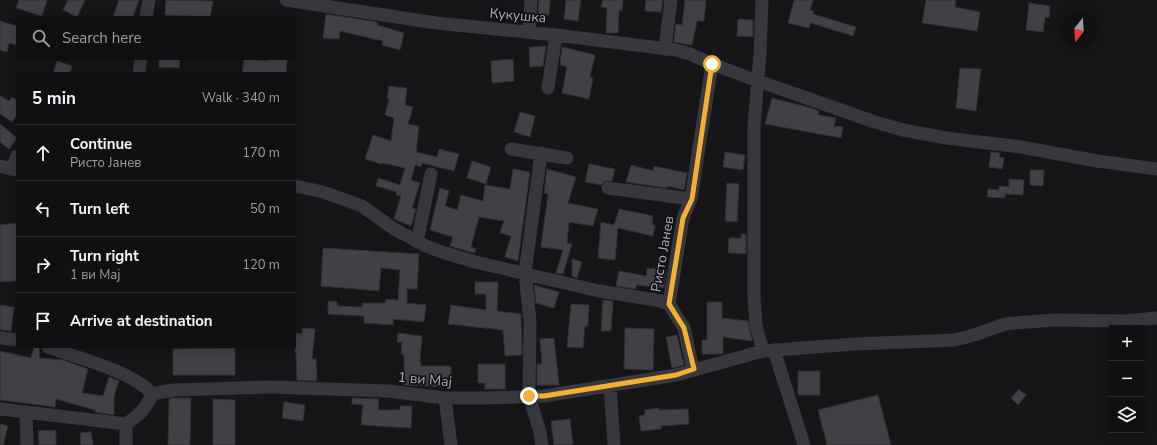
<!DOCTYPE html>
<html lang="en">
<head>
<meta charset="utf-8">
<style>
  :root { --surface:#101012; --page:#1e1e20; --text:#f1f3f6; --muted:#9c9d9f; --line:#303032 }
  body { margin:0; font-family:"Nunito Sans",sans-serif; background:var(--page); color:var(--text) }
  .controls { position:absolute; right:12px; bottom:12px; display:grid; overflow:hidden; border-radius:0px; box-shadow:0 2px 10px #0003 }
  .controls button { width:36px; height:36px; display:grid; place-items:center; padding:0; border:0; border-bottom:1px solid var(--line); background:var(--surface); color:var(--text); font:20px sans-serif }
  .compass { position:absolute; left:1061px; top:12px; width:36px; height:36px; border-radius:50%; background:var(--surface); box-shadow:0 2px 10px #0003; rotate:197deg }
  .stop { position:absolute; width:12px; height:12px; margin:-9px; border:3px solid #f2b134; border-radius:50%; background:#fff }
  .stop.end { background:#f2b134; border-color:#fff; box-shadow:0 1px 4px #0008 }
  .list { margin:0; padding:0; list-style:none }
  h2 { display:flex; justify-content:space-between; align-items:center; height:52px; margin:0; padding:0 16px; font-size:17px }
  h2 small { font-size:13px; font-weight:400; color:var(--muted) }
  .list li { display:grid; grid-template-columns:26px 1fr auto; gap:12px; align-items:center; box-sizing:border-box; height:56px; padding:0 16px; border-top:1px solid var(--line) }
  .list b { display:block; font-size:15px; white-space:nowrap }
  .list p { margin:0; font-size:13px; white-space:nowrap; color:var(--muted) }
  .list em { font-size:13px; font-style:normal; color:var(--muted) }
  .icon { flex:none; width:22px; height:22px; fill:none; stroke:currentColor; stroke-width:2; stroke-linecap:round; stroke-linejoin:round }
  .map { position:relative; flex:none; width:1157px; height:445px; overflow:hidden }
  .search { position:absolute; background:var(--surface); box-shadow:0 2px 10px #0003; left:16px; top:16px; width:280px; height:44px; display:flex; align-items:center; gap:10px; box-sizing:border-box; padding:0 14px; border-radius:0px; color:var(--muted); font-size:15px }
  .panel { position:absolute; background:var(--surface); box-shadow:0 2px 10px #0003; left:16px; top:72px; width:280px; height:276px; border-radius:0px }
  .map>svg:first-child { display:block }
</style>
</head>
<body>
<div class="map">
<svg width="1157" height="445" viewBox="0 0 1157 445">
  <rect width="100%" height="100%" fill="#161618"/>
  <path fill="#404145" stroke="#303034" d="M19,0H47L42,16L16,8Z
    M68,0H85L77,17L63,10Z
    M119,0H139L133,17H113Z
    M166,0L213,1L210,17L165,15Z
    M539,0H550L549,15L538,14Z
    M566,0H581L578,21L564,19Z
    M603,0H623L622,11L619,10L618,33H606L607,8L601,7Z
    M646,0H663L661,12L645,11Z
    M685,0H706L704,21H697L692,45L674,42L676,24L682,25Z
    M794,0H813L810,10L814,11L813,14L856,27L853,36L811,23L809,28L788,23Z
    M926,0H956L955,7L980,12L977,31L922,23Z
    M1029,3L1050,6L1049,18L1045,17L1043,32L1026,30Z
    M326,14L377,22V25L404,33L400,50L382,45L383,41L340,31L339,39L323,38Z
    M738,19L753,20V37L737,36Z
    M0,21L17,26V45L9,43L7,52L0,50Z
    M546,46L543,66L530,67L529,47Z
    M562,47L595,55L590,77L593,78L589,99L562,93L567,67L560,65Z
    M159,59H180L179,68L159,67Z
    M244,59L267,61V59H287L286,73H242Z
    M513,59L514,81L492,83L491,61Z
    M57,61L72,66L70,73H53Z
    M960,68L981,69L976,111L956,108Z
    M389,86L407,88L405,105L413,107L408,124L419,126L416,152L437,157L439,149L459,154L454,171L422,163L421,167L415,165L411,180L420,183L412,208L416,209L411,226L394,219L401,196L396,195L397,192L376,186L378,178L400,185L405,168L382,163L381,164L365,159L373,135L391,141L394,118L385,115L389,99H387Z
    M0,96L9,101L12,97L17,100V114L12,122L0,114Z
    M772,98L811,108L819,111L818,115L836,118L834,126L843,127L841,138L765,124Z
    M520,112L535,116L530,137L514,132Z
    M0,124L17,138L9,149L0,142Z
    M725,152L745,155L743,170L723,167Z
    M991,152L1000,153L999,157L1004,158L1002,169L989,167Z
    M472,161L491,167L486,184L467,178Z
    M589,164L615,169L612,181H605L601,185L585,182Z
    M631,165L653,171L654,166L687,173L684,190L668,186L667,188L626,182Z
    M513,169L530,172L518,261L505,257L511,236L500,233L504,221L479,217L471,247L476,249L474,253L450,246L453,237L430,230L440,188L449,191L445,206L457,210L461,195L483,201L485,185L510,189Z
    M547,169L576,177L568,203L598,209L593,226L569,222L567,243L572,244L563,274L556,273L563,250L541,247L548,194L544,193Z
    M1030,170H1044L1043,186L1030,185Z
    M1009,179L1024,180L1023,195L1005,194V198L987,197L988,189L999,190V186L1009,187Z
    M727,183L739,184L737,222L725,221Z
    M619,209L653,216L652,225H655L653,236L618,228L615,260L598,258L601,222L614,225Z
    M17,223V281L0,282V225Z
    M741,234H746V254L728,253L729,238H741Z
    M323,248L419,254L417,289H407V303L426,305L424,322L393,319V325L364,323V316L328,314V301L337,302V306L362,307V303H385L386,299L398,300L400,270L381,268L379,291L321,286Z
    M572,259L582,262L577,278L572,276Z
    M647,268L666,270L664,288L636,285V289L616,286L619,271L646,276Z
    M475,282H498L497,311L521,314L522,355L505,356L503,330L448,324L451,305L486,310V294H475Z
    M534,285L559,292L554,308L536,303Z
    M603,300L613,301L611,331H601Z
    M707,302H722V318L748,321L752,341L723,337V354H702V340H707Z
    M571,304L589,305L588,326H585L583,348L567,347Z
    M0,305L14,307L11,331L1,330L0,328Z
    M303,328L315,329L312,359H316L317,381L297,380L296,353L295,352L296,333L302,334Z
    M625,328L654,329L653,370L624,369Z
    M398,333L422,336L420,360L421,366H451V387L404,385V355L401,354L402,342H397Z
    M677,335L684,365L672,368L666,337Z
    M554,338L559,385H537V364H542L540,339Z
    M34,347H40L39,358L63,360L88,369L82,393L103,396L109,377L119,381L114,396V415L95,412V410L56,399L55,407L0,400V351L31,358Z
    M235,348V375H173V349Z
    M478,364H505V389H485V383H478Z
    M798,371H820V395H798Z
    M1019,389L1026,395L1018,405L1011,398Z
    M878,395L891,445H827L818,410Z
    M173,398H191L190,445H168L169,399Z
    M352,398L379,399L378,410H400V406H412L411,428L361,425L363,405L352,404Z
    M213,399L235,400V445H213Z
    M284,402L305,405L303,421L282,418Z
    M659,408V410L688,409L689,424L661,426V429L641,431L639,416L645,415V410Z
    M570,419L573,444L554,445L551,421Z
    M0,424L8,426L3,445H0Z
    M56,430V445H39L38,431Z
    M91,432L93,445H81L80,433Z"/>
  <g fill="none" stroke-linecap="round" stroke-linejoin="round">
    <path stroke="#37383d" stroke-width="13" d="M286,0L436,23L556,35L676,50L690,54L712,64L758,81L875,122L903,130L946,138L1021,147L1097,161L1157,169
      M762,0L760,54L754,125V297L756,326L763,351
      M146,17L149,0
      M529,32L531,0
      M665,49L671,0
      M139,73L141,59
      M548,88L556,35
      M511,149L567,158
      M541,153L525,273L530,321L529,396L540,432L542,445
      M0,166L17,170
      M11,169L17,156
      M295,186L323,192L362,206L394,229L426,246L442,252L475,262L599,291L656,300L669,304L683,218L691,199L712,64
      M608,188L691,199
      M417,242L431,174
      M669,304L684,328L693,369
      M0,338L17,340
      M48,347C75,357 135,372 152,394
      M774,350L804,445
      M610,386L614,445
      M152,394L173,390L271,387L388,391L445,398H485L544,396L676,375L763,351L855,344L955,340L974,335L1005,324L1027,322L1054,320L1125,321L1157,318
      M445,398L451,445
      M0,409L126,424
      M26,412L27,445
      M126,424C138,416 147,408 152,394
      M126,424V445"/>
  </g>
  <g fill="none" stroke-linecap="round" stroke-linejoin="round">
    <path stroke="#f2b134" stroke-width="5" d="M529,396H544L676,375L694,369L684,328L669,304L683,218L692,199L712,64"/>
  </g>
  <g text-anchor="middle" stroke-width="3.5" stroke-linejoin="round" paint-order="stroke">
    <g font-size="14" fill="#a8adb8" stroke="#111113">
      <text transform="translate(518 15) rotate(5)" y="5">Кукушка</text>
      <text transform="translate(662 254) rotate(-80)" y="5">Ристо Јанев</text>
      <text transform="translate(425 379) rotate(5)" y="5">1 ви Мај</text>
    </g>
  </g>
</svg>
<div class="controls">
<button>+</button>
<button>−</button>
<button><svg class="icon" aria-label="layers" viewBox="0 0 24 24"><path d="M12 4l9 5-9 5-9-5zM3 14l9 5 9-5"/></svg></button>
</div>
<svg class="compass" viewBox="-18 -18 36 36"><path d="M0-13l5 13h-10z" fill="#e53935"/><path d="M0 13l5-13h-10z" fill="#9c9d9f"/></svg>
<div class="stop" style="left:712px;top:64px"></div>
<div class="stop end" style="left:529px;top:396px"></div>
<div class="search"><svg class="icon" aria-label="search" viewBox="0 0 24 24"><circle cx="10" cy="10" r="6"/><path d="M15 15l6 6"/></svg>Search here</div>
<section class="panel">
<h2>5 min<small>Walk · 340 m</small></h2>
<ul class="list">
<li><svg class="icon" aria-label="ahead" viewBox="0 0 24 24"><path d="M12 20V5M6 11l6-6 6 6"/></svg><div><b>Continue</b><p>Ристо Јанев</p></div><em>170 m</em></li>
<li><svg class="icon" aria-label="left" viewBox="0 0 24 24"><path d="M17 20v-9H6M10 6l-5 5 5 5"/></svg><div><b>Turn left</b></div><em>50 m</em></li>
<li><svg class="icon" aria-label="right" viewBox="0 0 24 24"><path d="M7 20v-9h11M14 6l5 5-5 5"/></svg><div><b>Turn right</b><p>1 ви Мај</p></div><em>120 m</em></li>
<li><svg class="icon" aria-label="arrive" viewBox="0 0 24 24"><path d="M6 21V4h12l-3 4 3 4H6"/></svg><div><b>Arrive at destination</b></div></li>
</ul>
</section>
</div>
</body>
</html>
